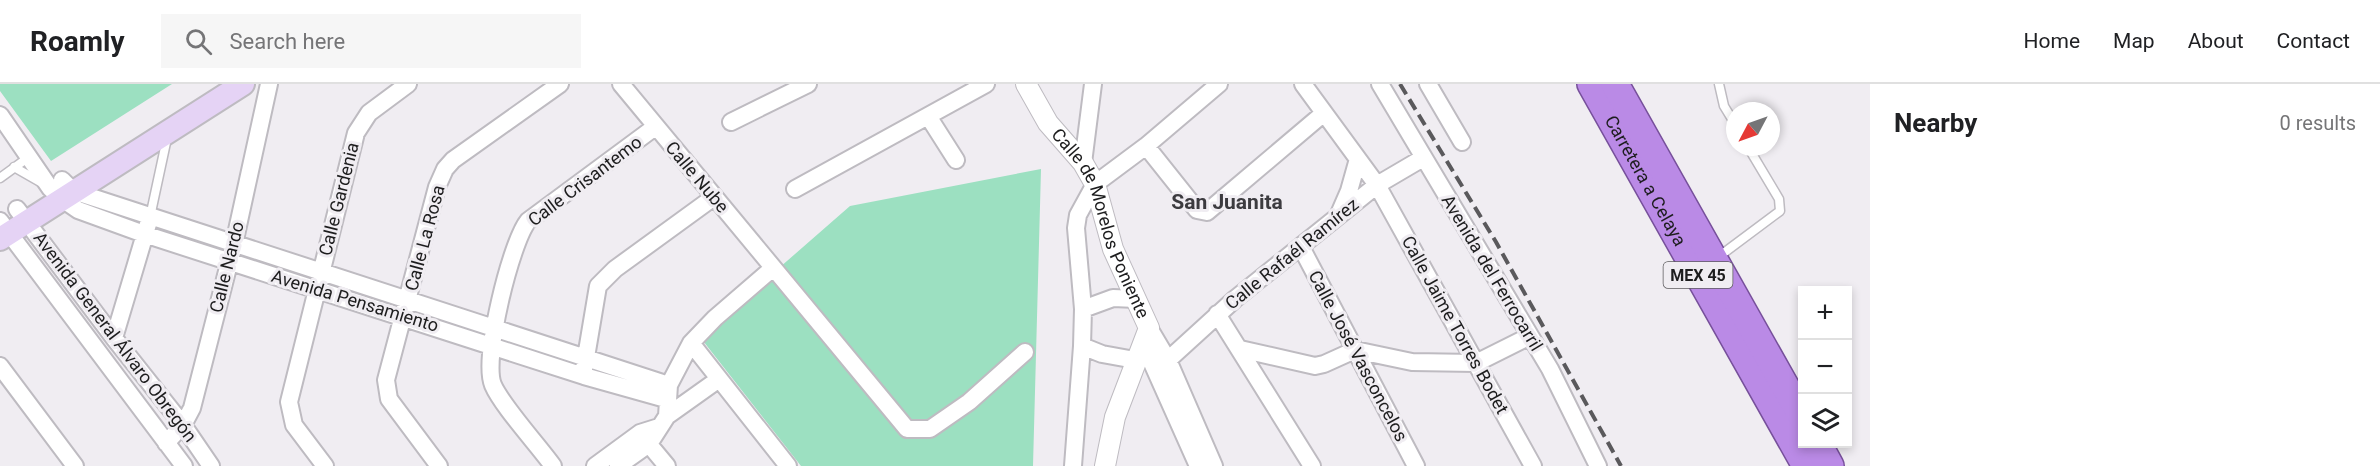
<!DOCTYPE html>
<html lang="en">
<head>
<meta charset="utf-8">
<style>
  :root { --surface:#fff; --page:#f6f6f6; --text:#202124; --muted:#757577; --line:#e0e0e0 }
  body { margin:0; font-family:Roboto,sans-serif; background:var(--page); color:var(--text) }
  .controls { position:absolute; right:18px; bottom:18px; display:grid; overflow:hidden; border-radius:0px; box-shadow:0 3px 9px #0003 }
  .controls button { width:54px; height:54px; display:grid; place-items:center; padding:0; border:0; border-bottom:2px solid var(--line); background:var(--surface); color:var(--text); font:30px sans-serif }
  .compass { position:absolute; left:1726px; top:18px; width:54px; height:54px; border-radius:50%; background:var(--surface); box-shadow:0 3px 9px #0003; rotate:229deg }
  .list { margin:0; padding:0; list-style:none }
  h2 { display:flex; justify-content:space-between; align-items:center; height:78px; margin:0; padding:0 24px; font-size:26px }
  h2 small { font-size:20px; font-weight:400; color:var(--muted) }
  .icon { flex:none; width:33px; height:33px; fill:none; stroke:currentColor; stroke-width:2; stroke-linecap:round; stroke-linejoin:round }
  .map { position:relative; flex:none; width:1870px; height:382px; overflow:hidden }
  header { display:flex; align-items:center; gap:36px; box-sizing:border-box; height:84px; padding:0 30px; background:var(--surface); border-bottom:2px solid var(--line) }
  header strong { font-size:28px }
  nav { display:flex; gap:33px; margin-inline-start:auto; font-size:21px }
  .search { width:420px; height:54px; background:var(--page); display:flex; align-items:center; gap:15px; box-sizing:border-box; padding:0 21px; border-radius:0px; color:var(--muted); font-size:22px }
  main { display:flex }
  aside { flex:1; background:var(--surface) }
  .map>svg:first-child { display:block }
</style>
</head>
<body>
<header>
<strong>Roamly</strong>
<div class="search"><svg class="icon" aria-label="search" viewBox="0 0 24 24"><circle cx="10" cy="10" r="6"/><path d="M15 15l6 6"/></svg>Search here</div>
<nav><a>Home</a><a>Map</a><a>About</a><a>Contact</a></nav>
</header>
<main>
<div class="map">
<svg width="1870" height="382" viewBox="0 0 1870 382">
  <rect width="100%" height="100%" fill="#f0edf2"/>
  <path fill="#9ce0c1" d="M0,0H172L51,77L0,7Z
    M1041,85L1033,382H801L700,253L850,122Z"/>
  <g fill="none" stroke-linecap="round" stroke-linejoin="round">
    <g stroke="#bebbc1" stroke-width="11">
      <path id="service" d="M1719,0L1724,22L1735,40
        M14,83L42,99
        M0,94L29,73
        M150,133L167,54
        M1717,174L1780,127L1779,115L1748,63"/>
    </g>
    <g stroke="#bebbc1" stroke-width="20">
      <path id="minor" d="M621,0L907,345H930L969,318L1025,268
        M1303,0L1377,101L1533,382
        M1380,0L1550,285L1598,382
        M1428,0L1462,58
        M0,31L50,104L62,115L78,126L144,150L584,292L666,315
        M928,32L956,76
        M731,38L808,0
        M1146,62L1197,126L1207,128L1324,29
        M1083,79L1093,0
        M62,96L73,107L669,301
        M795,105L986,0
        M17,125L114,254L183,341L211,382
        M1339,130L1349,107L1358,75
        M0,137L184,382
        M1301,163L1416,382
        M1083,225L1113,214L1136,215
        M1217,230L1312,382
        M1149,244L1168,276L1214,382
        M114,254L148,140
        M691,259L788,382
        M1144,261L1198,382
        M1082,262L1102,270L1135,276
        M1240,265L1315,282L1324,280L1355,266L1412,278L1476,279L1530,252
        M1168,276L1235,215L1377,101L1423,74
        M0,282L75,382
        M584,285L598,202L615,185L714,113
        M667,332L719,295
        M642,352L667,382
        M166,359L183,341L192,324L234,160L269,0
        M325,382L294,341L289,318L356,49L369,29L408,0
        M439,382L389,315L386,296L437,103L445,85L453,76L560,0
        M553,382C538,361 502,322 493,301C482,275 511,158 528,137L655,43
        M595,382L640,349L659,343
        M618,382L649,360L667,332L669,301L691,259L715,234L773,184
        M1073,382L1082,262L1083,225L1076,144L1078,131L1095,100L1146,62L1219,0"/>
    </g>
    <g stroke="#bebbc1" stroke-width="22">
      <g id="tertiary">
        <path id="s1" d="M1026,0L1048,39L1083,79L1095,100L1113,165L1149,244L1115,333L1105,382"/>
      </g>
    </g>
    <g stroke="#bebbc1" stroke-width="26">
      <path id="secondary" d="M0,155L243,0"/>
    </g>
    <g stroke="#77509b" stroke-width="30">
      <g id="trunk">
        <path id="s2" d="M1591,0L1806,382"/>
        <path d="M1615,0L1802,332"/>
        <path d="M1818,360L1830,382"/>
      </g>
    </g>
    <use href="#service" stroke="#fff" stroke-width="8"/>
    <use href="#minor" stroke="#fff" stroke-width="16"/>
    <use href="#tertiary" stroke="#fff" stroke-width="20"/>
    <use href="#secondary" stroke="#e5d3f5" stroke-width="22"/>
    <use href="#trunk" stroke="#ba8ae6" stroke-width="27"/>
    <path stroke="#5a595c" stroke-width="4" stroke-dasharray="12 6" stroke-linecap="butt" d="M1400,0L1496,158L1621,382"/>
  </g>
  <g text-anchor="middle" stroke-width="6" stroke-linejoin="round" paint-order="stroke">
    <rect fill="#f0edf2" stroke="#5c5b5e" stroke-width="1.5" x="1663.5" y="178" width="69" height="26" rx="4.5"/>
    <g font-size="16" font-weight="bold" fill="#1d1d1e">
      <text x="1698" y="197">MEX 45</text>
    </g>
    <g font-size="18" fill="#1d1d1e" stroke="#f0edf2">
      <text transform="translate(697 93) rotate(50)" y="6">Calle Nube</text>
      <text transform="translate(585 97) rotate(-37)" y="6">Calle Crisantemo</text>
      <text dy="6" stroke="none"><textPath href="#s2" startOffset="111">Carretera a Celaya</textPath></text>
      <text transform="translate(339 115) rotate(-76)" y="6">Calle Gardenia</text>
      <text dy="6" stroke="none"><textPath href="#s1" startOffset="160">Calle de Morelos Poniente</textPath></text>
      <text transform="translate(425 154) rotate(-75)" y="6">Calle La Rosa</text>
      <text transform="translate(1292 170) rotate(-39)" y="6">Calle Rafaél Ramírez</text>
      <text transform="translate(227 183) rotate(-76)" y="6">Calle Nardo</text>
      <text transform="translate(1492 189) rotate(59)" y="6">Avenida del Ferrocarril</text>
      <text transform="translate(355 217) rotate(17)" y="6">Avenida Pensamiento</text>
      <text transform="translate(1455 241) rotate(61)" y="6">Calle Jaime Torres Bodet</text>
      <text transform="translate(115 253) rotate(53)" y="6">Avenida General Álvaro Obregón</text>
      <text transform="translate(1358 272) rotate(62)" y="6">Calle José Vasconcelos</text>
    </g>
    <g font-size="21" font-weight="bold" fill="#3c3b3f" stroke="#f0edf2">
      <text x="1227" y="125">San Juanita</text>
    </g>
  </g>
</svg>
<div class="controls">
<button>+</button>
<button>−</button>
<button><svg class="icon" aria-label="layers" viewBox="0 0 24 24"><path d="M12 4l9 5-9 5-9-5zM3 14l9 5 9-5"/></svg></button>
</div>
<svg class="compass" viewBox="-18 -18 36 36"><path d="M0-13l5 13h-10z" fill="#e53935"/><path d="M0 13l5-13h-10z" fill="#757577"/></svg>
</div>
<aside>
<h2>Nearby<small>0 results</small></h2>
<ul class="list">
</ul>
</aside>
</main>
</body>
</html>
